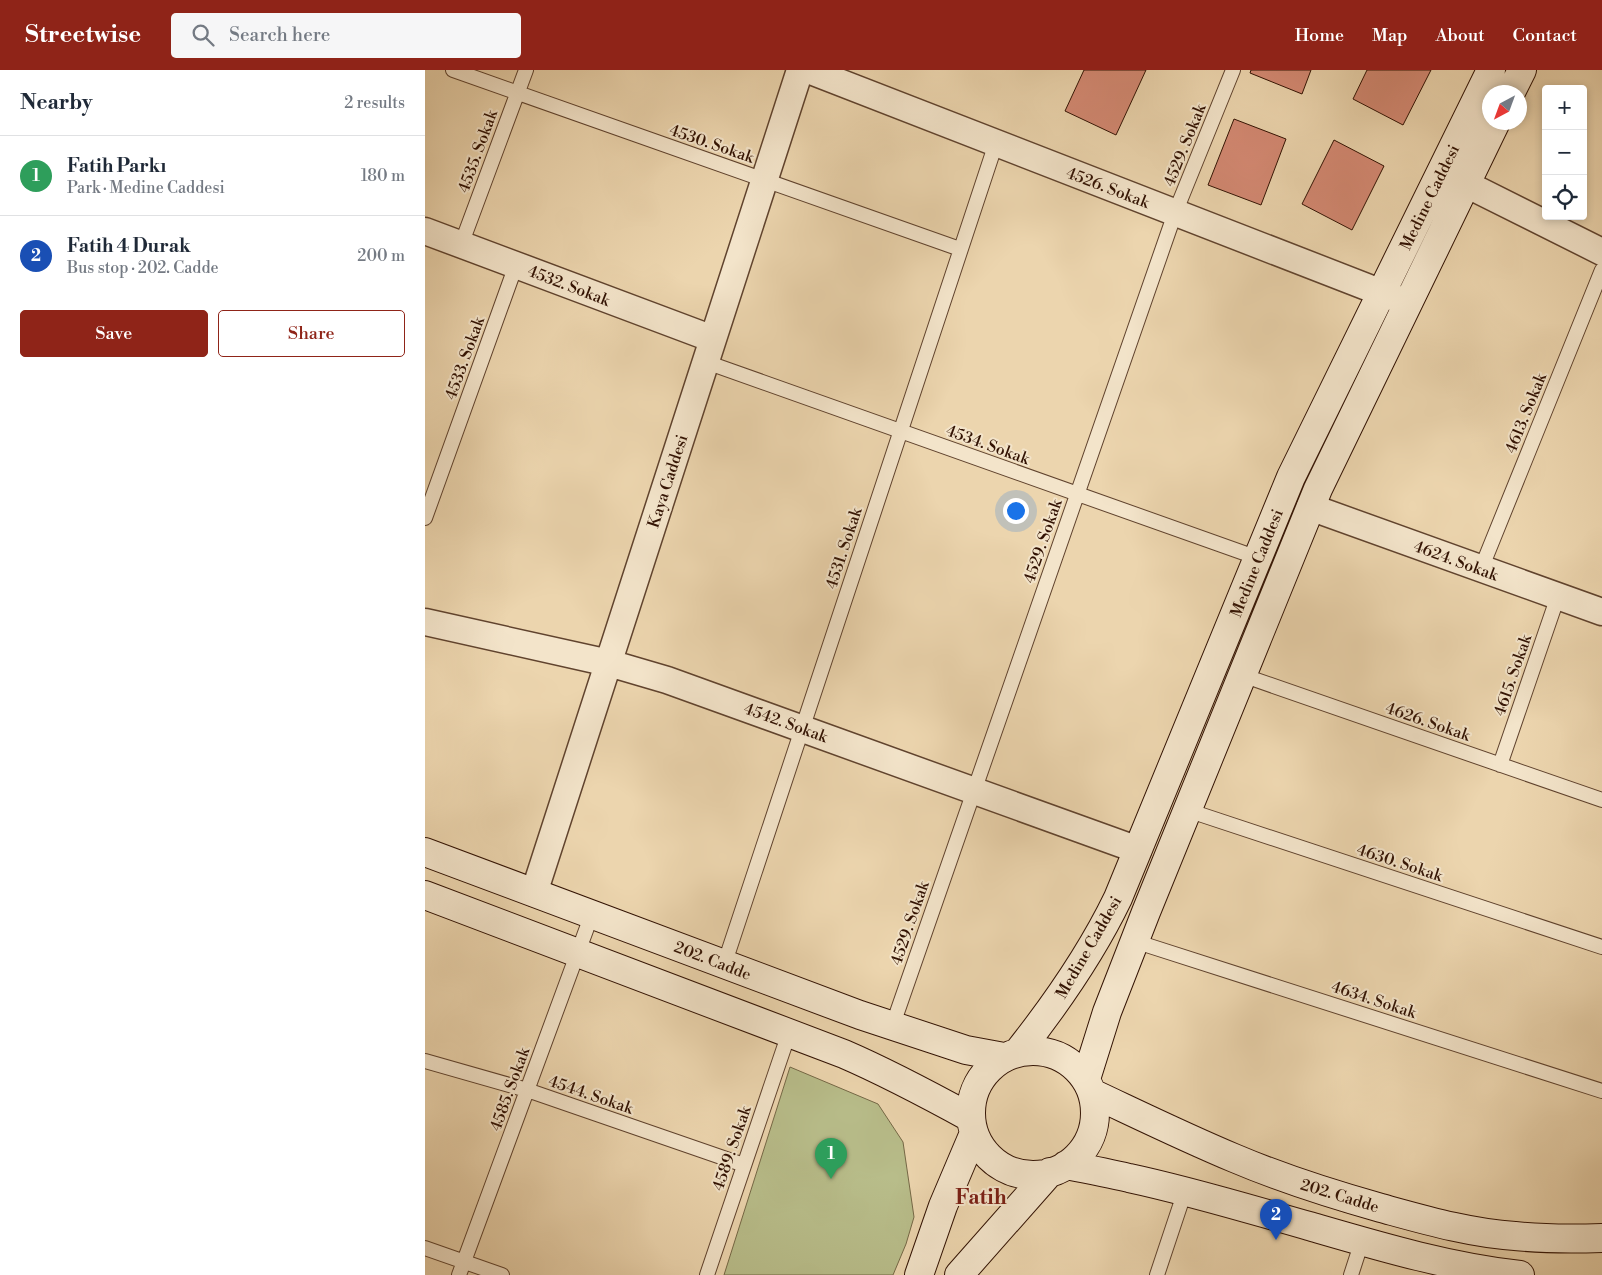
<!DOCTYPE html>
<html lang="en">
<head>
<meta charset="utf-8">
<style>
  :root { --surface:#fff; --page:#f6f6f7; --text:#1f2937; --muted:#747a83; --line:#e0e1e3; --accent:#8f2418 }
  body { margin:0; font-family:"Libre Bodoni",serif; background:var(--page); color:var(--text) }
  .controls { position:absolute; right:15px; top:15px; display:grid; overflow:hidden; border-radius:5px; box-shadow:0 2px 8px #0003 }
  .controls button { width:45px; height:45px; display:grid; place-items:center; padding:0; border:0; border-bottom:1px solid var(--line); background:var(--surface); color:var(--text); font:25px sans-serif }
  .compass { position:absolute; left:1057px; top:15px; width:45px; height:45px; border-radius:50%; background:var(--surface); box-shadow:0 2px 8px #0003; rotate:221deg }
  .you { position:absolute; left:590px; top:440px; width:18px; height:18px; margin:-12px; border:4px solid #fff; border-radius:50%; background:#1a73e8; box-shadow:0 0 0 8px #1a73e833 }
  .badge { display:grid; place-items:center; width:32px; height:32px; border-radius:50%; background:var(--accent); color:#fff; font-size:16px; font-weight:700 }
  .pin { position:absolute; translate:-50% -41px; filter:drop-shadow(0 1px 2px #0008) }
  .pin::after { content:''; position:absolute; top:26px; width:18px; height:15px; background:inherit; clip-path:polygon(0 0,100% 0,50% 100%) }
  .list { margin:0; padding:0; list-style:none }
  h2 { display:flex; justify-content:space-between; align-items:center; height:65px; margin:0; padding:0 20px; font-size:21px }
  h2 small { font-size:16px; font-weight:400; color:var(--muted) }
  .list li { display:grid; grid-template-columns:32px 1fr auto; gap:15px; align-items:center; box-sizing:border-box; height:80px; padding:0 20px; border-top:1px solid var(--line) }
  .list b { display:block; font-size:19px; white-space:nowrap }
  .list p { margin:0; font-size:16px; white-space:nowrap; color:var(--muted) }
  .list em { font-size:16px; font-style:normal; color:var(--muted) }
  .actions { display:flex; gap:10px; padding:15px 20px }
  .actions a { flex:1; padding:11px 0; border:1px solid var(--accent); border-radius:5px; text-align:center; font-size:18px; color:var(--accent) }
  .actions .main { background:var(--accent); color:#fff }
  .icon { flex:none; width:28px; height:28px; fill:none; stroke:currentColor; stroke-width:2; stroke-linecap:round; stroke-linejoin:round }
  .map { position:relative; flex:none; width:1177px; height:1205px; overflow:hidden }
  header { display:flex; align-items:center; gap:30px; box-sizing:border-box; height:70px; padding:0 25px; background:var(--accent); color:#fff }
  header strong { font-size:24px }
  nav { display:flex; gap:28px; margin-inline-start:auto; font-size:18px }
  .search { width:350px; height:45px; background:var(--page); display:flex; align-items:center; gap:12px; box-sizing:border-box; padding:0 18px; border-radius:5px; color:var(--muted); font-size:19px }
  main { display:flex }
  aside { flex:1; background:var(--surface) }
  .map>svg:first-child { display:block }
</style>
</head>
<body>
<header>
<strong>Streetwise</strong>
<div class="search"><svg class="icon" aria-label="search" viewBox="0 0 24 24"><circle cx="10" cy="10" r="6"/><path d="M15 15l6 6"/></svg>Search here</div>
<nav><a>Home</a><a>Map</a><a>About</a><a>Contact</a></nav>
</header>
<main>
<aside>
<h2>Nearby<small>2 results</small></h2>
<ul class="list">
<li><span class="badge" style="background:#2e9e5b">1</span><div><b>Fatih Parkı</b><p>Park · Medine Caddesi</p></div><em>180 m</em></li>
<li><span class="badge" style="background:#1a4fb4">2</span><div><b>Fatih 4 Durak</b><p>Bus stop · 202. Cadde</p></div><em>200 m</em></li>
</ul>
<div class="actions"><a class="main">Save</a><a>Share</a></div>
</aside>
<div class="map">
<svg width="1177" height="1205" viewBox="0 0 1177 1205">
  <rect width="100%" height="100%" fill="#ecd5ae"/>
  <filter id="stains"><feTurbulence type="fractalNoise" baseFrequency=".004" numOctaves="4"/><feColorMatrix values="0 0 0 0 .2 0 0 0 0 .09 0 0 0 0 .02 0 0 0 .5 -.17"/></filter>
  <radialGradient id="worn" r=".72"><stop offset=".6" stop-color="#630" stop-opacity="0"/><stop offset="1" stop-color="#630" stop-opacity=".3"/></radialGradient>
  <path fill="#b8bd8a" stroke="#756846" d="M365,997L453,1034L478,1072L489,1147L481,1174L468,1205H299Z"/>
  <path fill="#d48973" stroke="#321203" d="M659,0H721L691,65L640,41Z
    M826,0H886L877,24L825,3Z
    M942,0H1006L978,55L928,29Z
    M809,49L861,69L836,135L783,115Z
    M909,70L959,96L927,160L877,134Z"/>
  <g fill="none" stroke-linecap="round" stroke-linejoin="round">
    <g stroke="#60432e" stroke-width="16">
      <path id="lane" d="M28,0L535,179
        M36,175L101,0
        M281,292L833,488
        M0,448L91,195
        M1056,499L1177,200
        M817,605L1177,730
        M1075,695L1133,526
        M762,740L1177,877
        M709,871L1177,1021
        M299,895L571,73
        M467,957L750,143L808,0
        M0,991L102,1020L319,1095
        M0,1178L77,1205
        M34,1205L167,844
        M282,1205L364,963
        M732,1205L760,1121
        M926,1205L937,1171"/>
    </g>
    <g stroke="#60432e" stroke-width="29">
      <path id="street" d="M383,0L983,233
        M1041,114L1177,182
        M0,161L288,269
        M885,437L1177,542
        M0,552L184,593L242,610L713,780
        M109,823L375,0"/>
    </g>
    <g stroke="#321203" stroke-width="30">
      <path id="secondary" d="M1086,22L1097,0
        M0,782L435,945L541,980L579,987
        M0,825L419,984C463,1003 504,1025 546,1048
        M546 1043a62 62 0 1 1 124 0a62 62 0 1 1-124 0Z
        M593,982C631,934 666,884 693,828L866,407L1066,0
        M661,1009L682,942L721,842L893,419L1071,52
        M667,1023C714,1045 761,1068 809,1088C856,1108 906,1124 956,1138C1000,1150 1044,1163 1090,1166C1119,1169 1148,1169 1177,1168
        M641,1095C662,1099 683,1103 704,1108C765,1121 824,1139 884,1156C953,1176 1023,1197 1095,1205
        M494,1205L518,1136L549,1063
        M534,1205L625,1102"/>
    </g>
    <use href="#lane" stroke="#f3e4ca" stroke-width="14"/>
    <use href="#street" stroke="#f3e4ca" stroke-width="26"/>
    <use href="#secondary" stroke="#f3e4ca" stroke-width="28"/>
  </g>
  <g text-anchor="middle" stroke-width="4" stroke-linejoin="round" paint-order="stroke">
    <g font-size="16" fill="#321203" stroke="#f3e4ca">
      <text transform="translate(287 73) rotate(19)" y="6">4530. Sokak</text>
      <text transform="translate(759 75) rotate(-68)" y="6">4529. Sokak</text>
      <text transform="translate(52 81) rotate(-70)" y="6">4535. Sokak</text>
      <text transform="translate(683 117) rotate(21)" y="6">4526. Sokak</text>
      <text transform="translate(1004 127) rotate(-64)" y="6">Medine Caddesi</text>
      <text transform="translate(144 215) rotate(21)" y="6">4532. Sokak</text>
      <text transform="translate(39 288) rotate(-70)" y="6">4533. Sokak</text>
      <text transform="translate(1100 343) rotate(-68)" y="6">4613. Sokak</text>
      <text transform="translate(563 374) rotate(20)" y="6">4534. Sokak</text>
      <text transform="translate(242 411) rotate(-72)" y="6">Kaya Caddesi</text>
      <text transform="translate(617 471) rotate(-71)" y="6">4529. Sokak</text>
      <text transform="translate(418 478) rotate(-72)" y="6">4531. Sokak</text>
      <text transform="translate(1031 490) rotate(20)" y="6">4624. Sokak</text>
      <text transform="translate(831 493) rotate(-68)" y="6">Medine Caddesi</text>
      <text transform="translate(1087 605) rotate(-71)" y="6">4615. Sokak</text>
      <text transform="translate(1003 651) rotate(19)" y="6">4626. Sokak</text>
      <text transform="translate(361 652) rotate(20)" y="6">4542. Sokak</text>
      <text transform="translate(975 792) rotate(18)" y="6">4630. Sokak</text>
      <text transform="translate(484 853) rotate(-71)" y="6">4529. Sokak</text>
      <text transform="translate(663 877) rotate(-60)" y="6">Medine Caddesi</text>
      <text transform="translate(288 890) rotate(21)" y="6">202. Cadde</text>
      <text transform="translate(949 929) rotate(18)" y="6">4634. Sokak</text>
      <text transform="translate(84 1019) rotate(-70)" y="6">4585. Sokak</text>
      <text transform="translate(166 1024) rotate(19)" y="6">4544. Sokak</text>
      <text transform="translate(306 1078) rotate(-71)" y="6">4589. Sokak</text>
      <text transform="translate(915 1125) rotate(17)" y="6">202. Cadde</text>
    </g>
    <g font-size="21" font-weight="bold" fill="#7a1f14" stroke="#f3e4ca">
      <text x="556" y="1134">Fatih</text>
    </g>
  </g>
  <rect width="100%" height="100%" filter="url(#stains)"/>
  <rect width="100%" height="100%" fill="url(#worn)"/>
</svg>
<div class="controls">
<button>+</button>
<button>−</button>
<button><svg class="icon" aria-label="locate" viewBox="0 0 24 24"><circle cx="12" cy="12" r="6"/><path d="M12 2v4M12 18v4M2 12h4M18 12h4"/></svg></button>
</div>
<svg class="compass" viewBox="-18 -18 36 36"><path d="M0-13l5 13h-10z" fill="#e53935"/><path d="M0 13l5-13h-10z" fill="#747a83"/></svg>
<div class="you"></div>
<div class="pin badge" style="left:406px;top:1109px;background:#2e9e5b">1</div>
<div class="pin badge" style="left:851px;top:1170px;background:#1a4fb4">2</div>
</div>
</main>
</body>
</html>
